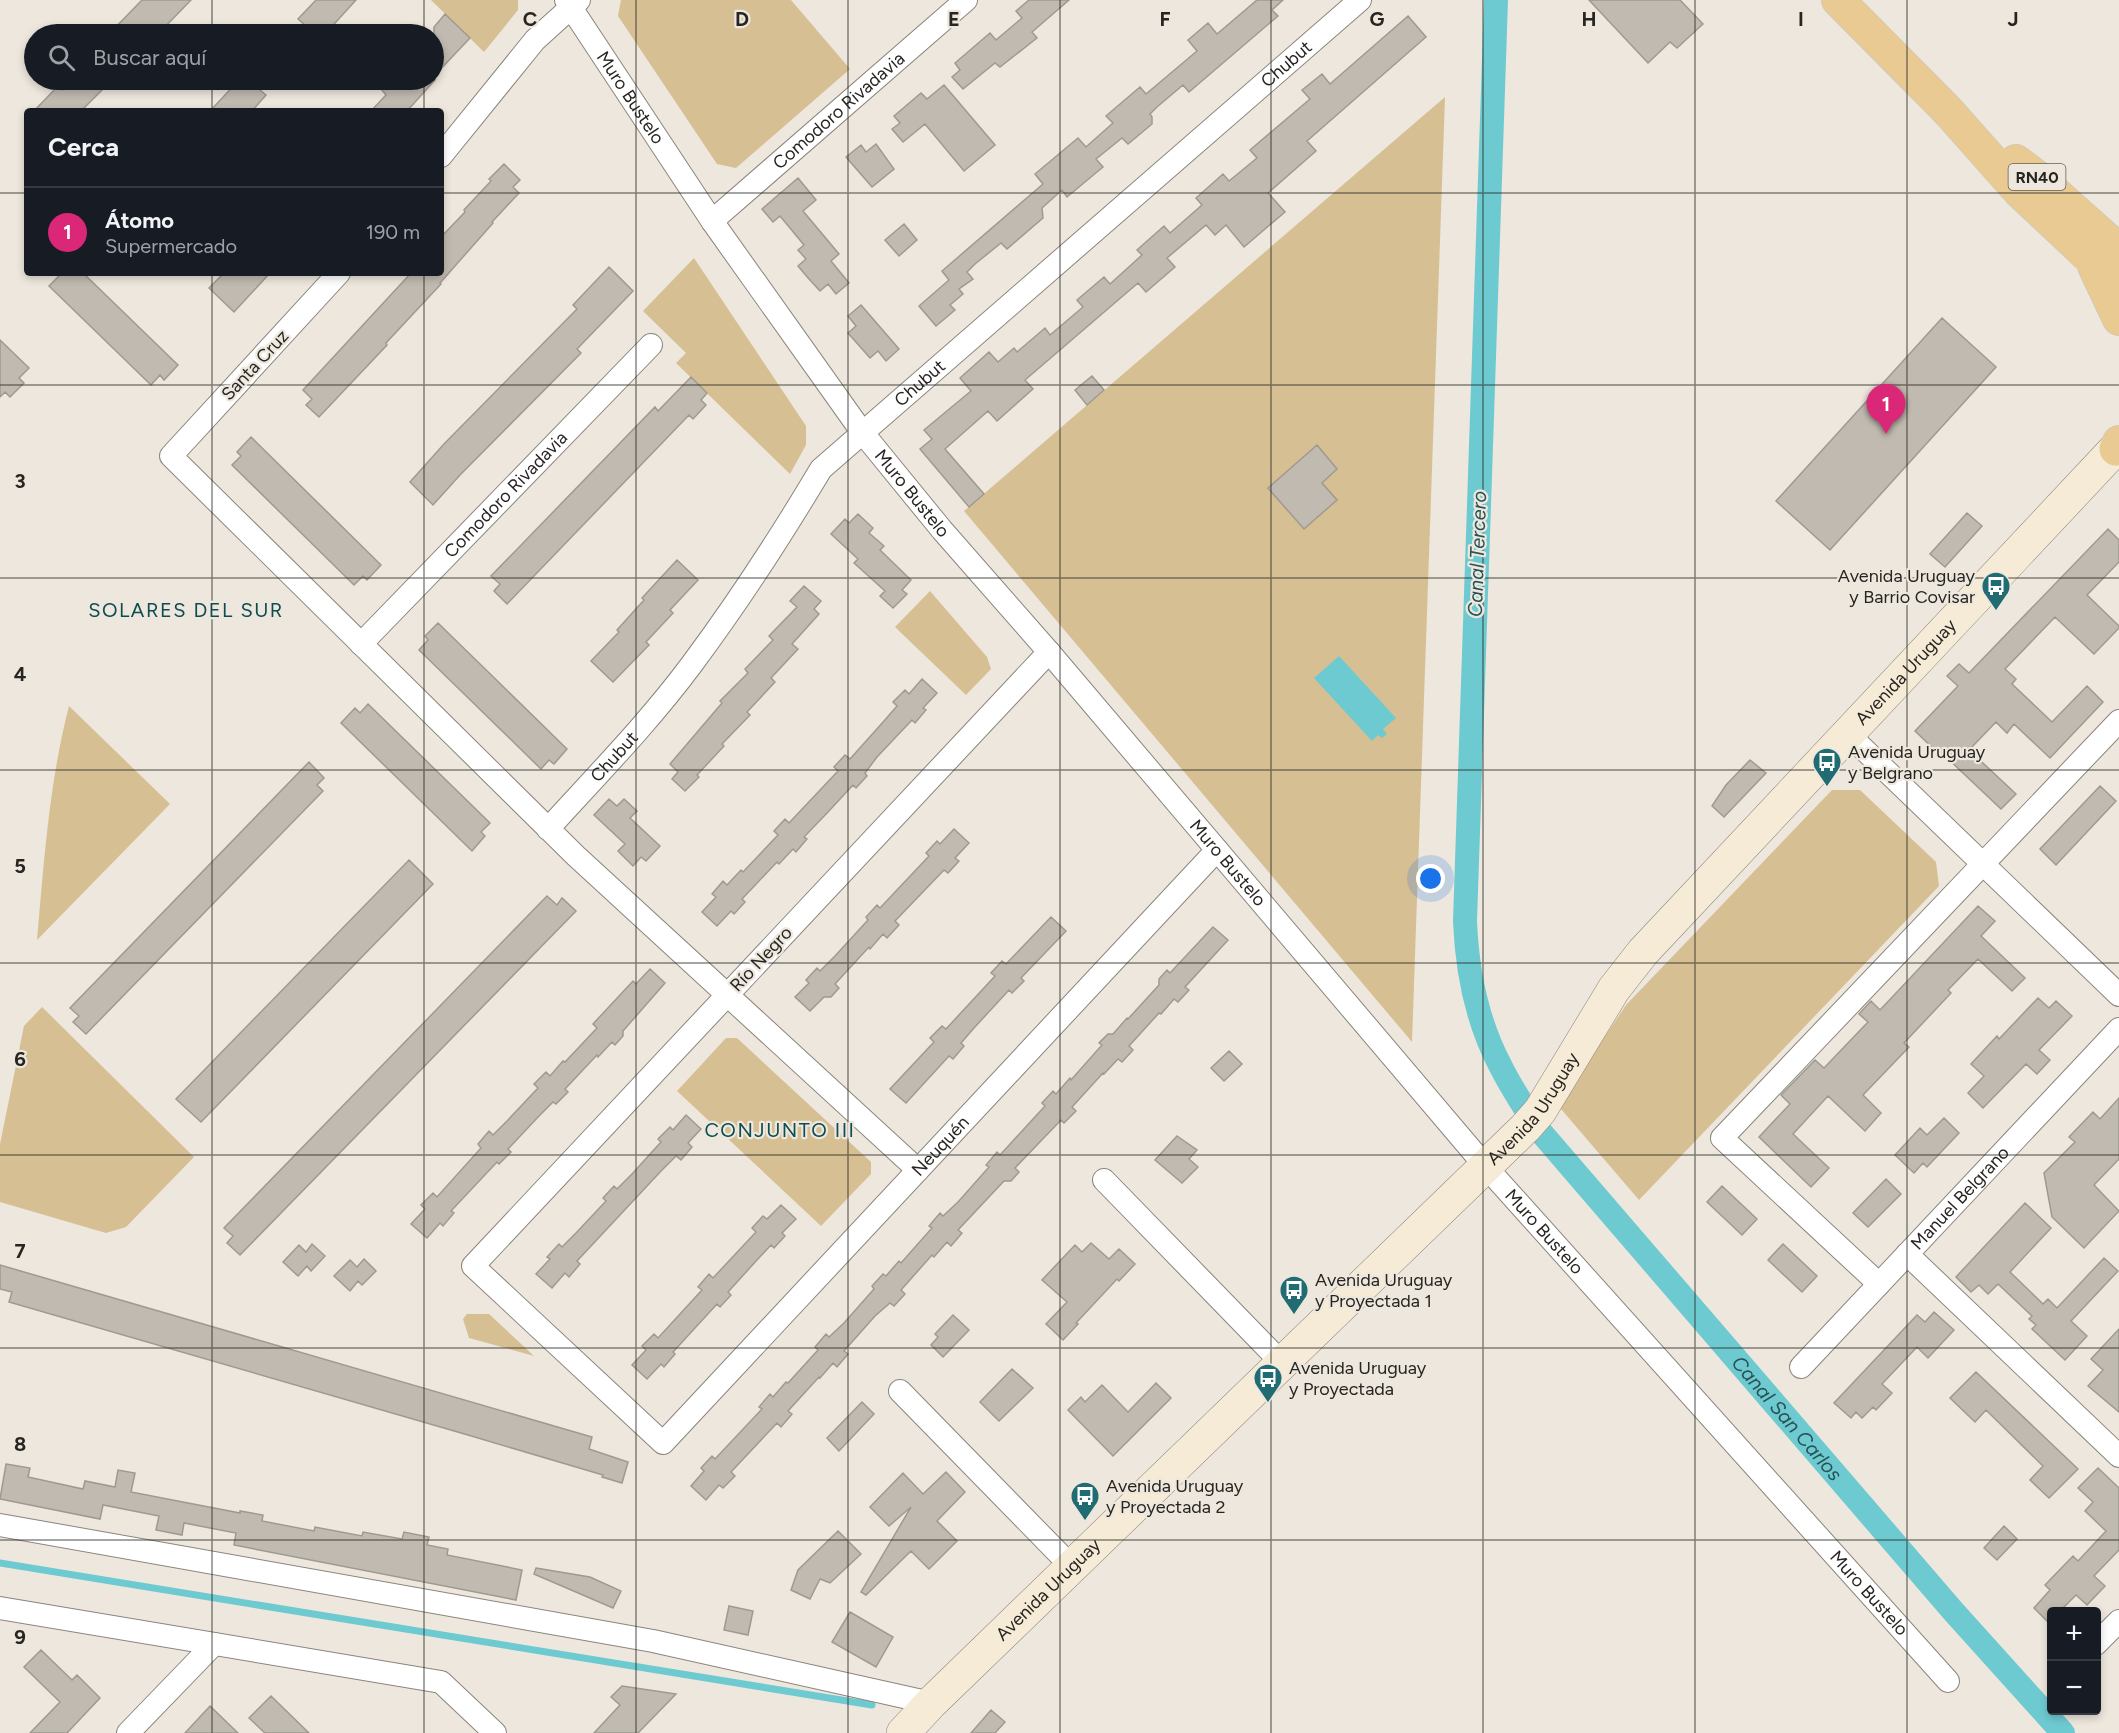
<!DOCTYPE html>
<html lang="es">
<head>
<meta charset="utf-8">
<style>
  :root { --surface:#171b24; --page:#20242c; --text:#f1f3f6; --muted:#9ea1a6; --line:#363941; --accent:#db2777 }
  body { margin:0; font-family:Figtree,sans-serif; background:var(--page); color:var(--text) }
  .controls { position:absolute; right:18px; bottom:18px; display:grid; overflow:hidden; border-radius:6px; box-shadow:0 3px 9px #0003 }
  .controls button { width:54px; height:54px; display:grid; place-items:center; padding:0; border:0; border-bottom:2px solid var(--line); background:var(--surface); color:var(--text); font:30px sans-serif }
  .you { position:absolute; left:1431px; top:879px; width:21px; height:21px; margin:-15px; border:4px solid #fff; border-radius:50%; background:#1a73e8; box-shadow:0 0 0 9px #1a73e833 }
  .badge { display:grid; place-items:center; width:39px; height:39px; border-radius:50%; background:var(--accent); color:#fff; font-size:20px; font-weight:700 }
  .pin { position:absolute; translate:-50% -50px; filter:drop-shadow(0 2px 3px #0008) }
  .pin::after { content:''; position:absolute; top:32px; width:21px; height:18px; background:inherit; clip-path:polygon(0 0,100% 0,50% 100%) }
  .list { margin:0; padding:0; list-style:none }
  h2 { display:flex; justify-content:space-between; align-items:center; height:78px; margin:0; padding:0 24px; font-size:26px }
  h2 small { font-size:20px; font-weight:400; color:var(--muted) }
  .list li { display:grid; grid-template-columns:39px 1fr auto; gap:18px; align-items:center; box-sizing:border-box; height:90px; padding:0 24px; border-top:2px solid var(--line) }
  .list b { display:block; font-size:22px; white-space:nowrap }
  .list p { margin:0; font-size:20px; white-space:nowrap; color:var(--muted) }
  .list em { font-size:20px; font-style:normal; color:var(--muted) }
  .icon { flex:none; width:33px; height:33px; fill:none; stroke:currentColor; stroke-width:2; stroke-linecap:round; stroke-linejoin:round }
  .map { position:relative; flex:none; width:2119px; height:1733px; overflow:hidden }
  .search { position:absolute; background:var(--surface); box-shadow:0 3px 9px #0003; left:24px; top:24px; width:420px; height:66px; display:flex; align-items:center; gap:15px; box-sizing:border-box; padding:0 21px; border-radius:33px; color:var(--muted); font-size:22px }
  .panel { position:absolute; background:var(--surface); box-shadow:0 3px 9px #0003; left:24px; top:108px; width:420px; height:168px; border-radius:6px }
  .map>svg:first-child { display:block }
</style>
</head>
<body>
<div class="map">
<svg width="2119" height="1733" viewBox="0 0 2119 1733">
  <rect width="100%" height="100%" fill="#ede7dd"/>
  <path fill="#d7bf94" d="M431,0H518V10L484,52Z
    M621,0H791L850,69L736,168L717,164L618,16Z
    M1445,97L1412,1042L964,511Z
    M694,258L806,426V445L790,474L676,363L686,353L643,311Z
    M930,591L987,657L991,669L966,695L895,627Z
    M69,706L170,804L37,940C44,862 49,783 69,706Z
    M1832,790H1860L1936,862L1939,886L1639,1200L1561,1109V1102L1626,1005Z
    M42,1007L194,1157L126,1227L106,1233L0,1202V1144L24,1026Z
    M726,1038H737L871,1162V1174L821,1226L677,1091Z
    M467,1314H489L534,1356L469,1338L463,1319Z"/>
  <path fill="#6dcad1" d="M1339,656L1396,718L1383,729L1387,734L1382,738L1378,735L1372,741L1314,678Z"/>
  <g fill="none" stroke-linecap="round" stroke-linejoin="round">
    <path stroke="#6dcad1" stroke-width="7" d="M0,1563L872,1705"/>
    <path stroke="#6dcad1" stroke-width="24" id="s1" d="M1496,0L1465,921C1467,972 1477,1022 1501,1067C1512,1089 1526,1110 1539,1130L1953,1611L2063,1733"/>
  </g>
  <path fill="#c0bab0" stroke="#9f9a90" stroke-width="1.5" d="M142,0H191L158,34H109Z
    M316,0H356L325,34H315L298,19Z
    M1029,0H1069L1032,32L1037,38L1000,67L995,63L963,89L952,77L960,70L955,63L990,33L996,40L1022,18L1016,11Z
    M1257,0H1283L1272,10L1278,16L1189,92L1183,85L1157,107L1150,114L1152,117V124L1128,144L1122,138L1096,159L1103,167L1067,197L1062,190L1042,208L1043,218L1007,249L1001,243L975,264L967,272L973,279L959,289L963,294L950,305L955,310L936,326L919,306L949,280L942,271L1043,184L1035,174L1078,138L1086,147L1113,123L1106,116L1140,87L1146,94L1197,51L1188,40L1208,23L1217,34Z
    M1589,0H1680L1703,24L1677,48L1670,42L1648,63Z
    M445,14L470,38L434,76V27Z
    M1408,16L1426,37L1307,141L1316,151L1268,193L1285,212L1244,247L1226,225L1215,235L1206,225L1167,258L1175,267L1146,292L1138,283L1025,380L1033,389L997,421L988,411L945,449L984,494L969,507L920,449L932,439L924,430L971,391L960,378L989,352L998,362L1014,348L1017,352L1045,328L1050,335L1083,307L1077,300L1104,277L1110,284L1142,255L1137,250L1164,226L1170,233L1202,205L1196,198L1223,174L1229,181L1257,158L1250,150L1310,99L1302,90L1322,74L1330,84Z
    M73,80H112L81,111H34L59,85L63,90Z
    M239,80H270L260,90L266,95L252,111H210Z
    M392,80H435L407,111H371L386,95L382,90Z
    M944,85L995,145L964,171L925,124L903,142L892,129L900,123L894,116L921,93L927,99Z
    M876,144L894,169L872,187L846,157L861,145L866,152Z
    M504,164L520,180L513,187L519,193L492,222L493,223L440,283L441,284L386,343L387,345L319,417L306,405L312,399L303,390L411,273H441V237L465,212L464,210L491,181L489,179Z
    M798,178L816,200L803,211L839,254L831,261L849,283L836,294L828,284L820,291L809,279L798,266L806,259L798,250L804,245L780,216L773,222L762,209Z
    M904,224L917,240L899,256L885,240Z
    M609,267L633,291L577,349L581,353L460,475L433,505L410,482L444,444L577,309L573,305Z
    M62,273H83L178,365L164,380L160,375L151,385L49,286Z
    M224,273H270L234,312L209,288Z
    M861,305L899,349L886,361L878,351L870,358L848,333L856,326L848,316Z
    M1942,318L1996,367L1830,550L1776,501Z
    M0,340L29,368L19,378L24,383L10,397L5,392L0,397Z
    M1092,376L1104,390L1087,405L1075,390Z
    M691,377L707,393L701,400L706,405L693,419L689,415L507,604L494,591L500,584L491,576L655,407L658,411Z
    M251,437L381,565L367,580L363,576L354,585L232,465L241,456L237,452Z
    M1317,445L1337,469L1322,483L1337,500L1304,529L1268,488Z
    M1967,513L1982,526L1945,567L1930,554Z
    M858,514L873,528L869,533L884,546L880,550L911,580L902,590L907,594L893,608L880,596L885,591L854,563L858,559L831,534L845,519L849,523Z
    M2108,529L2119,540V562L2087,595L2119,626V628L2094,654L2055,617L2005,669L2016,679L2012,684L2052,722L2087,686L2103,702L2050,758L2014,724L2007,733L1996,722L1969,750L2016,794L2001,809L1945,756L1943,758L1915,731L1958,686L1947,676L1959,664L1969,673Z
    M677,560L698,580L670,610L673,613L646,642L649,645L613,682L591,661L619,632L617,630L644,600L642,598Z
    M804,586L821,601L814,609L819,614L792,644L798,649L771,678L775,682L747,712L750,715L722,744L724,746L697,775L699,777L685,791L672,779L678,772L670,764L722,703L720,701L748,673L745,669L773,640L769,636L797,607L790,601Z
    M438,623L567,749L554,764L549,760L541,769L419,650L428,640L425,636Z
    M922,679L937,693L923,708L926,710L915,723L912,720L877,757L865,773L867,776L856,788L853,785L828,812L804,837L807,839L796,852L793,849L779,864L777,862L742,899L745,902L734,914L731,911L717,926L702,912L716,897L712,894L723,881L727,885L741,870L743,872L778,835L774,831L785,819L789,823L838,771L834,767L845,755L850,759L884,721L897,706L893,702L905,690L909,694Z
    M368,704L490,823L481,832L485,836L472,851L341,723L355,708L360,713Z
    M1750,760L1766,773L1724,817L1712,806L1726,785Z
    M309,762L324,778L317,785L323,791L86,1034L73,1022L79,1016L70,1008Z
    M2100,786L2116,801L2056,865L2040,849Z
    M609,799L617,806L624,799L637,811L630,818L660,846L646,861L641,857L633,866L618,851L625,844L594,815Z
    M954,829L969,843L955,858L959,861L948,873L944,870L895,921L899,925L887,938L883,934L870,949L869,947L835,984L839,988L831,997H824L810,1011L795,997L809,983L806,980L817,968L820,971L835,956L868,920L866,917L877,905L880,908L929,856L926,853L937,841L940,844Z
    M409,860L433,884L201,1122L176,1099Z
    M547,896L557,905L562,898L576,911L240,1255L227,1243L233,1236L224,1228Z
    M1978,906L1995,921L1981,936L2025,978L2012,991L1978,959L1948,990L1951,993L1904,1043L1909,1047L1863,1095L1881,1113L1865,1131L1828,1096L1793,1134L1829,1168L1811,1187L1759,1137L1790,1104L1781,1095L1815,1060L1824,1068L1868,1022L1859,1014L1871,1001L1880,1010Z
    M1051,917L1066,931L1021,978L1024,981L1012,993L1009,990L974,1028L961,1043L964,1046L953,1059L949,1056L906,1103L890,1089L934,1042L930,1038L942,1026L946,1029L995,976L991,973L1002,961L1006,964Z
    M1213,927L1228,940L1185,987L1189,990L1178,1002L1174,999L1161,1014L1159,1013L1129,1046L1133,1050L1122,1062L1118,1059L1104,1074L1103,1073L1072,1107L1076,1111L1064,1123L1061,1120L1015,1168L1019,1172L1011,1181H1004L958,1230L962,1233L951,1246L947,1242L934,1257L932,1255L901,1290L905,1294L894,1306L890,1303L875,1316L844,1351L848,1354L837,1367L833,1363L820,1378L819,1377L788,1411L792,1414L781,1427L777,1423L731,1472L735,1476L723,1488L719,1485L706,1500L691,1486L704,1471L701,1468L712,1456L715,1459L762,1409L759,1407L770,1394L773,1397L786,1382L788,1383L818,1350L815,1347L826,1334L829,1337L844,1323L874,1289L872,1286L883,1274L886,1276L899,1261L901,1263L932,1228L929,1226L940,1213L943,1216L958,1202L989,1167L986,1165L997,1152L1000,1155L1045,1106L1042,1103L1053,1091L1056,1094L1070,1078L1071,1080L1102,1045L1099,1043L1108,1034H1113L1127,1018L1128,1019L1159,985V979L1167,970L1170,973Z
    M650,969L665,983L623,1031V1036L615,1045L612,1042L598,1057L597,1055L565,1089L568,1092L556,1104L553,1102L539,1116L508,1149L511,1152L499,1164L497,1162L451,1211L454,1213L443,1226L440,1223L427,1238L411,1224L425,1209L421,1205L433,1193L437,1197L481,1148L478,1144L489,1131L493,1135L507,1121L538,1088L534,1084L546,1072L550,1076L563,1061L565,1062L597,1028L593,1024L633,981L636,984Z
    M2038,998L2049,1008L2056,1001L2072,1016L2039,1050L2050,1060L2037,1074L2026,1064L1983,1108L1968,1093L1984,1076L1971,1064L1997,1036L1999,1039Z
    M1229,1051L1242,1064L1224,1081L1211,1068Z
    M2119,1098V1159L2094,1185L2119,1211L2084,1248L2052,1217L2044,1173L2075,1142L2069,1137L2093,1112L2100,1119Z
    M686,1115L701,1129L688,1143L692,1147L681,1160L676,1156L662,1170L577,1261L580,1264L569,1277L565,1273L552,1288L536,1274L550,1259L547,1257L559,1244L562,1247L576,1233L606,1201L603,1198L614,1186L617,1189L632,1174L661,1142L658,1139L670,1127L673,1130Z
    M1944,1118L1959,1133L1927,1167L1923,1163L1914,1173L1895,1155L1920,1128L1927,1135Z
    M1177,1136L1197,1150L1189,1159L1198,1167L1182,1183L1155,1160Z
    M1886,1179L1901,1194L1868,1227L1853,1213Z
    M1722,1186L1757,1219L1742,1235L1707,1202Z
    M2025,1203L2051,1228L2010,1272L2043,1304L2048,1299L2057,1308L2104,1258L2118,1271L2071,1321L2087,1336L2065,1360L2032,1329L2036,1325L2029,1319L2032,1316L1998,1284L1988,1294L1979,1285L1971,1292L1956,1277Z
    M781,1205L796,1219L782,1233L785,1236L774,1248L771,1245L757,1260L728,1292L731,1295L720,1307L717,1304L673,1352L675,1354L664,1367L661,1364L647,1379L632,1365L646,1350L642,1346L654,1334L658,1338L702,1290L698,1287L709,1274L713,1278L742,1247L756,1232L752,1228L763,1216L767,1219Z
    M1091,1243L1109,1259L1119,1249L1135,1264L1119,1281L1117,1279L1076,1323L1078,1324L1063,1340L1046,1324L1067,1302L1042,1280L1075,1245L1082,1252Z
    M312,1244L325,1256L311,1271L307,1266L298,1276L283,1262L299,1245L306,1252Z
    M1783,1244L1817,1276L1802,1292L1768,1260Z
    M364,1259L376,1271L362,1285L358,1281L350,1291L334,1276L350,1260L357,1267Z
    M0,1265L592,1437L589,1449L628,1462L622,1483L602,1477L603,1475L468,1435L9,1302L12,1292L0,1289Z
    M1934,1312L1954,1330L1928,1358L1917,1347L1882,1384L1892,1393L1876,1410L1873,1407L1862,1418L1856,1412L1851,1418L1834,1403L1917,1315L1925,1322Z
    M953,1315L969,1330L943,1357L931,1345L938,1337L935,1334Z
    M2119,1329V1412L2088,1386L2103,1370L2091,1359Z
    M1012,1369L1033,1388L999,1421L980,1402Z
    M1976,1372L2078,1469L2049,1498L2030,1480L2043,1466L1986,1410L1975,1422L1950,1398Z
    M1156,1383L1171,1398L1113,1456L1068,1410L1081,1397L1085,1402L1102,1385L1128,1412Z
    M862,1402L874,1414L839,1451L827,1438Z
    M6,1464L30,1468L28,1477L83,1489L85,1481L115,1487L118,1470L135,1473L131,1492L240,1513V1511L263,1515L262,1521L314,1531L315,1527L362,1536L363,1532L402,1539L404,1532L429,1537L427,1545L448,1549L447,1555L522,1570L516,1600L234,1545L236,1533L184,1523L182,1535L156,1530L159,1516L103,1505L100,1519L0,1499Z
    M2098,1468L2119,1488V1550L2094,1576L2105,1586L2087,1605L2076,1595L2060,1611H2052V1621L2049,1623L2034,1608L2050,1590L2045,1585L2073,1556L2078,1561L2106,1531L2085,1511L2093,1502L2078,1488Z
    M946,1472L965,1492L937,1521L957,1541L929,1569L911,1551L866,1595L861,1592L911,1507L889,1526L870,1507L903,1473L923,1494Z
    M2004,1526L2017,1539L1997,1560L1984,1548Z
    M838,1531L861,1554L830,1583L820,1579L810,1599L791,1590L798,1570Z
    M536,1568L590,1577L621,1591L613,1608L534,1574Z
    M729,1606L753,1611L748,1635L724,1630Z
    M850,1612L893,1637L876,1667L832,1642Z
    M41,1650L72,1680L77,1675L100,1698L67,1733H30L60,1702L24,1667Z
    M622,1686L676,1694L638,1733H594L620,1705L611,1697Z
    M271,1696L309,1733H265L249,1718Z
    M210,1706L238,1733H185Z
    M991,1710L1005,1722L995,1733H971Z"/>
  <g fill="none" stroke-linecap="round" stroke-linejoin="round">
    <g stroke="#8b857c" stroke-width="24">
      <g id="minor">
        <path id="s2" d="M566,0L712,221L862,432L942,530L1049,652L1486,1167L1948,1681"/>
        <path d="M441,156L535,40L579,0"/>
        <path id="s3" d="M712,221L966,0"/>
        <path d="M339,273L171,456L576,856L918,1170"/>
        <path id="s4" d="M361,644L651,345"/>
        <path id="s5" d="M1049,652L473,1266L663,1443L1217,850"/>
        <path d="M1848,734L2119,995"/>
        <path id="s6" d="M548,829C597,775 649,722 692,664C739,601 781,536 821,469L1360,0"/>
        <path d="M1104,1180L1282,1363"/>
        <path d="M1907,1254L2119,1456"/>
        <path d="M1879,1284L1722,1138L2119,721"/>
        <path id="s7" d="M1801,1367L2119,1029"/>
        <path d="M900,1391L1072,1567"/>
        <path d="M0,1525L653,1641L931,1703"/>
        <path d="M0,1608L441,1682L495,1733"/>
        <path d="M2096,1644L2119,1621"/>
        <path d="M128,1733L214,1644"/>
      </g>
    </g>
    <g stroke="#8b857c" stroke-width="34">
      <g id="secondary">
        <path id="s8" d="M903,1733L931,1703L1525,1128L1540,1111L1614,989L1643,952L2119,445"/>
      </g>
    </g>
    <g stroke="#c7c6c5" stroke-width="34">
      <path id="trunk" d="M1838,0L1948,111L2019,191L2119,285
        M2016,161L2036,176L2119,250
        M2094,266L2119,319
        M2116,449L2119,442"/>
    </g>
    <use href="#minor" stroke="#fff" stroke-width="22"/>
    <use href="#secondary" stroke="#f6ebd6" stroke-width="33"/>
    <use href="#trunk" stroke="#e8ca92" stroke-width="33"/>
  </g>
  <path fill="none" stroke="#272521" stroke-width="1.5" stroke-opacity="0.55" d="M212,0V34M424,0V34M636,0V1733M848,0V1733M1060,0V1733M1271,0V1733M1483,0V1733M1695,0V1733M1907,0V1733M212,80V111M424,80V111M0,193H27M441,193H2119M212,273V1733M424,273V1733M0,385H2119M0,578H2119M0,770H2119M0,963H2119M0,1155H2119M0,1348H2119M0,1540H2119"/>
  <defs>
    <g id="bus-pin" transform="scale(1.5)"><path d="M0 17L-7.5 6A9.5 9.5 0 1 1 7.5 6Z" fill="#216c72" stroke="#ede7dd"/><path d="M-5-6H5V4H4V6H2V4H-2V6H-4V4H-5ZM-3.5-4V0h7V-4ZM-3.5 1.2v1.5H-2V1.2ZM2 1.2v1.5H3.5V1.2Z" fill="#fff"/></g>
  </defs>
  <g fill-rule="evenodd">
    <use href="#bus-pin" x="1996" y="586"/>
    <use href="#bus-pin" x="1827" y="762"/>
    <use href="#bus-pin" x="1294" y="1290"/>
    <use href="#bus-pin" x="1268" y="1378"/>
    <use href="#bus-pin" x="1085" y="1496"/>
  </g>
  <g text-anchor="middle" stroke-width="4.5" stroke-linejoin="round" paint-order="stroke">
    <rect fill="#ede7dd" stroke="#625f59" stroke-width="1.5" x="2008.5" y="164" width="57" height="26" rx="4.5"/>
    <g font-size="16" font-weight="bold" fill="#272521">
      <text x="2037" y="183">RN40</text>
    </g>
    <g font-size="18" fill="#272521" stroke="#ede7dd">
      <text dy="6" stroke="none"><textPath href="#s6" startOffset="1070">Chubut</textPath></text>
      <text dy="6" stroke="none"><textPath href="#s2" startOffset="117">Muro Bustelo</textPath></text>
      <text dy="6" stroke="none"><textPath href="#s3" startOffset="168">Comodoro Rivadavia</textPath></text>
      <text transform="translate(255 365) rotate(-47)" y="6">Santa Cruz</text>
      <text dy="6" stroke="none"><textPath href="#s6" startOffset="584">Chubut</textPath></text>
      <text dy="6" stroke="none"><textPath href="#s4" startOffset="208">Comodoro Rivadavia</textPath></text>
      <text dy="6" stroke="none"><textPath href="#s2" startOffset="603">Muro Bustelo</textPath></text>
      <text dy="6" stroke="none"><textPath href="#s8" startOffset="1464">Avenida Uruguay</textPath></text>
      <text dy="6" stroke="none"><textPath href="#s6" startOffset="98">Chubut</textPath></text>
      <text dy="6" stroke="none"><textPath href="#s2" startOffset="1089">Muro Bustelo</textPath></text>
      <text transform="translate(761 959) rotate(-47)" y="6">Río Negro</text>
      <text dy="6" stroke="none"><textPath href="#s8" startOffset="888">Avenida Uruguay</textPath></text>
      <text dy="6" stroke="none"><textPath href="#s5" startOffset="1508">Neuquén</textPath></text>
      <text dy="6" stroke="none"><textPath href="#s7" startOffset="232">Manuel Belgrano</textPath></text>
      <text dy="6" stroke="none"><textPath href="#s2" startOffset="1575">Muro Bustelo</textPath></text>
      <text dy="6" stroke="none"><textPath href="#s8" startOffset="204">Avenida Uruguay</textPath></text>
      <text dy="6" stroke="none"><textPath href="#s2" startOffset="2061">Muro Bustelo</textPath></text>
    </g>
    <g font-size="18" fill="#272521" stroke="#ede7dd" text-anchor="start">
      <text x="1975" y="582" text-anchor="end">Avenida Uruguay<tspan x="1975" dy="21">y Barrio Covisar</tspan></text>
      <text x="1848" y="758">Avenida Uruguay<tspan x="1848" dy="21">y Belgrano</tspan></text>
      <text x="1315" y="1286">Avenida Uruguay<tspan x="1315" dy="21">y Proyectada 1</tspan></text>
      <text x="1289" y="1374">Avenida Uruguay<tspan x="1289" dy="21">y Proyectada</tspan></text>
      <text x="1106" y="1492">Avenida Uruguay<tspan x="1106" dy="21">y Proyectada 2</tspan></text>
    </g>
    <g font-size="20" font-style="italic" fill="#285356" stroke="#ede7dd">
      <text transform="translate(1477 554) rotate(-88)" y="7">Canal Tercero</text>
      <text dy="7" stroke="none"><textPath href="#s1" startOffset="1527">Canal San Carlos</textPath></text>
    </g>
    <g font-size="20" letter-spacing="1.5" fill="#0d4c50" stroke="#ede7dd">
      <text x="186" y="617">SOLARES DEL SUR</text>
      <text x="780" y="1137">CONJUNTO III</text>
    </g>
  </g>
  <g font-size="20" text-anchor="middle" font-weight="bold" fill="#272521" stroke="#ede7dd" stroke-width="4.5" stroke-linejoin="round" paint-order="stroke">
    <text x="530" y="26">C</text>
    <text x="742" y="26">D</text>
    <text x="954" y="26">E</text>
    <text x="1165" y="26">F</text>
    <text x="1377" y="26">G</text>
    <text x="1589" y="26">H</text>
    <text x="1801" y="26">I</text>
    <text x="2013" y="26">J</text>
    <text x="20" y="488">3</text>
    <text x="20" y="681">4</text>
    <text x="20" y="873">5</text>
    <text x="20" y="1066">6</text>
    <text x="20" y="1258">7</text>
    <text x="20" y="1451">8</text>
    <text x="20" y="1644">9</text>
  </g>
</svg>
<div class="controls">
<button>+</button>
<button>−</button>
</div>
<div class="you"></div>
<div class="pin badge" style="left:1886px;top:434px">1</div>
<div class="search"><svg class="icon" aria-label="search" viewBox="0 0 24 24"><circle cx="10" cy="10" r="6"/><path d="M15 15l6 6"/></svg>Buscar aquí</div>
<section class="panel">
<h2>Cerca<small></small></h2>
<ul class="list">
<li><span class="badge">1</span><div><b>Átomo</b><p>Supermercado</p></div><em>190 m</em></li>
</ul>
</section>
</div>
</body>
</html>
